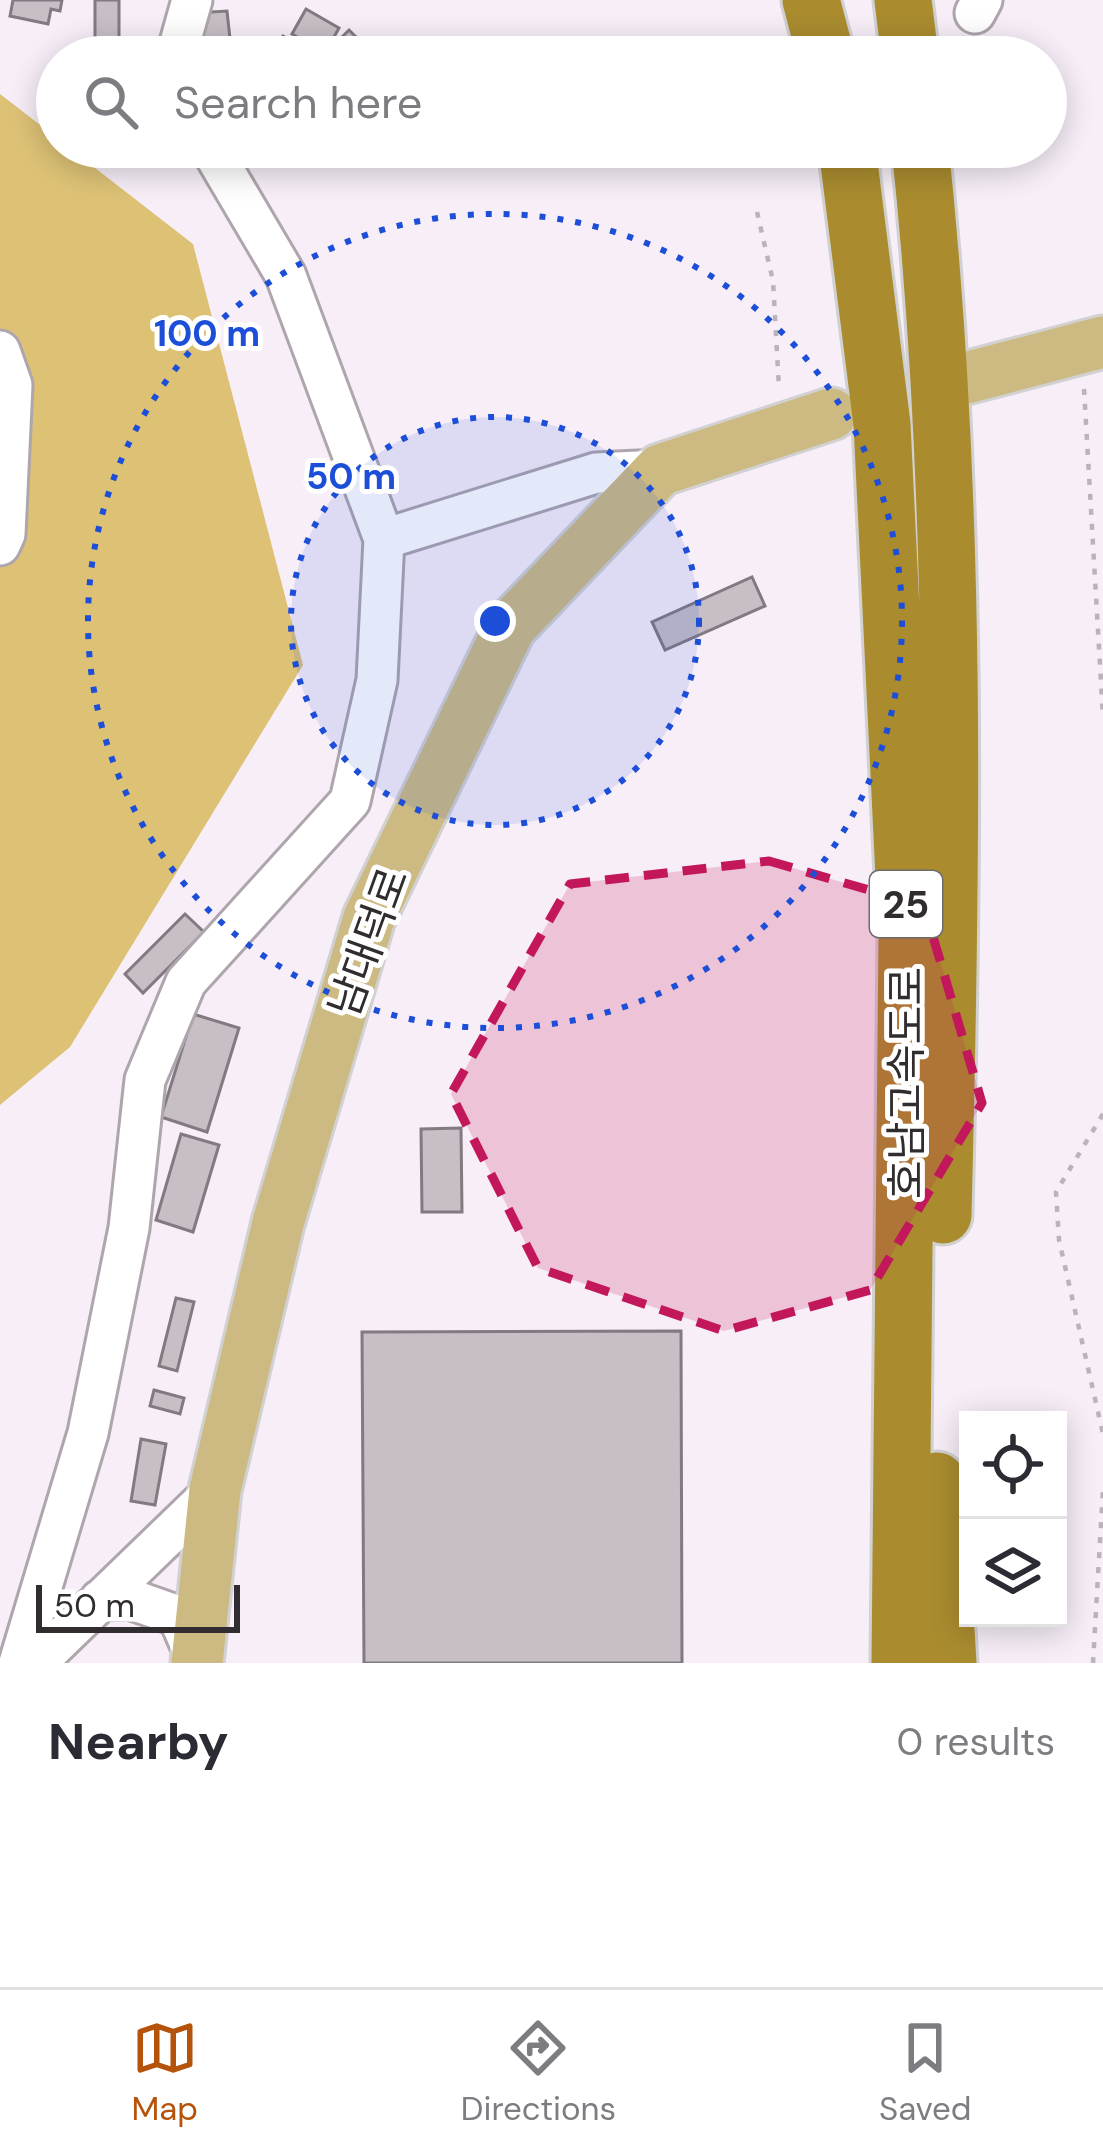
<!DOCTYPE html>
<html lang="en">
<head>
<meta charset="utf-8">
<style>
  :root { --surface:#fff; --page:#f7f7f7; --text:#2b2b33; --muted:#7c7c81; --line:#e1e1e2; --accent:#b45309 }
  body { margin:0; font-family:"DM Sans","Noto Sans KR",sans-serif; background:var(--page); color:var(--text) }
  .controls { position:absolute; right:36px; bottom:36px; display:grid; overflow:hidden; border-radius:0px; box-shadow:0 6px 30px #0003 }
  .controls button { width:108px; height:108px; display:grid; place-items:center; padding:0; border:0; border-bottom:3px solid var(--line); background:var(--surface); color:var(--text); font:60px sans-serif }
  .scale { position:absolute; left:36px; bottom:30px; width:204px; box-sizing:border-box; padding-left:12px; border:6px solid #302c2f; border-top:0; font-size:33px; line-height:42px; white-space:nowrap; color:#302c2f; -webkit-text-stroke:9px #fff; paint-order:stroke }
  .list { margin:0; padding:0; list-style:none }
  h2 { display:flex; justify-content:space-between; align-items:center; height:156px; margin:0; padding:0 48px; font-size:51px }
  h2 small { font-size:39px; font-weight:400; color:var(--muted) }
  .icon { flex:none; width:66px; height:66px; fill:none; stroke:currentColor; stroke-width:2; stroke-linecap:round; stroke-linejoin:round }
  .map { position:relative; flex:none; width:1103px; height:1663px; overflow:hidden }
  .search { position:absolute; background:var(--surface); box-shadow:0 6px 30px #0003; left:36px; right:36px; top:36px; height:132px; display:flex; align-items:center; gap:30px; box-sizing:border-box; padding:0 42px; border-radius:66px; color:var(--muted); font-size:45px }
  .sheet { height:324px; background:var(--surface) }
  nav { display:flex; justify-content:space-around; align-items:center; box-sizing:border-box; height:168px; border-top:3px solid var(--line); background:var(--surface); font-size:33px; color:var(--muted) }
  nav a { display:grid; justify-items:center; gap:6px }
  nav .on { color:var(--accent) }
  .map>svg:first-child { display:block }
</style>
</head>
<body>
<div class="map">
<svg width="1103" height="1663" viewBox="0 0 1103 1663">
  <rect width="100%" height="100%" fill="#f7eef7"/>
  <path fill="#ddc276" d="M0,94L57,138V147H68L193,244L303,665L70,1047L0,1105Z"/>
  <path fill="#c7bec6" stroke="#827a81" stroke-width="3" d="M13,0H62L60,11L51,9L48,24L10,16Z
    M95,0H119V43L95,42Z
    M306,9L339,28L325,53L292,34Z
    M227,11L232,57H188L196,13Z
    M349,30L361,42L349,54L337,42Z
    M283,36L321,57H271Z
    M752,577L765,606L665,650L652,622Z
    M185,914L204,932L143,993L125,974Z
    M193,1014L239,1028L207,1132L161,1117Z
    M461,1128L462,1212H422L421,1129Z
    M181,1134L219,1145L193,1232L156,1220Z
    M176,1298L194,1302L177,1371L159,1366Z
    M681,1331L682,1663H364L362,1332Z
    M154,1390L184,1398L180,1414L150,1406Z
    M141,1439L166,1444L155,1505L131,1501Z"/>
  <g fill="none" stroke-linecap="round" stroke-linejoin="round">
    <g stroke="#aea5ad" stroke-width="45">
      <path id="minor" d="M975,13L982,0
        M176,57L192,0
        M210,147L286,276L384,539
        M0,351L12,385L5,534L0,545
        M100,1600L130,1599L178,1616L197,1660
        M19,1663L88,1433L129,1228L145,1080L186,982L350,801L377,680L384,539L596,473L660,470
        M36,1663L215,1490"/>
    </g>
    <g stroke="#d1d1d1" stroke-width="57">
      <path id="major" d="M966,378L1103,342
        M197,1663L215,1490L278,1223L369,918L510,627L660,470L831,414"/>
    </g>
    <g stroke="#d1d1d1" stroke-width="63">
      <path id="highway" d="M811,0L826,57
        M903,0L910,57
        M847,147L882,424L907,938L900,1663
        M920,147C958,502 952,858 943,1215
        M937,1481L948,1663"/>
    </g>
    <path stroke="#bab3ba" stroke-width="4.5" stroke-dasharray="6 9" stroke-linecap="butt" d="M757,212L773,281L779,388
      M1084,389L1103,717
      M1103,1114L1056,1192L1059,1240L1103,1434
      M1093,1663L1103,1489"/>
    <use href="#minor" stroke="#fff" stroke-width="39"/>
    <use href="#major" stroke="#ccba82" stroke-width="51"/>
    <use href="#highway" stroke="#aa8c2f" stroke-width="57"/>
  </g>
  <path fill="#c2185b" fill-opacity="0.2" stroke="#c2185b" stroke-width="9" stroke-dasharray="24 15" stroke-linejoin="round" d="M769,861L924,906L982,1103L870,1290L724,1331L538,1268L451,1094L570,884Z"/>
  <circle cx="495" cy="621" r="204" fill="#1d4ed8" fill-opacity=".12"/>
  <g fill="none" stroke="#1d4ed8" stroke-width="6" stroke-dasharray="6 12">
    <circle cx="495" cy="621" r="204"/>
    <circle cx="495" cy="621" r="407"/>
  </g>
  <g text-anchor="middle" stroke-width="10" stroke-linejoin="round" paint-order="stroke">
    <rect fill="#fff" stroke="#6e6b6d" stroke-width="3" x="870" y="871" width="72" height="66" rx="9"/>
    <g font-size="39" font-weight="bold" fill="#302c2f">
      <text x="906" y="918">25</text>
    </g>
    <g font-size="42" fill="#302c2f" stroke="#fff">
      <text transform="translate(368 942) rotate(-70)" y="15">남대덕로</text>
      <text transform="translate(906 1083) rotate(-90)" y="15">호남고속도로</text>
    </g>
  </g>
  <circle cx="495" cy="621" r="18" fill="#1d4ed8" stroke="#fff" stroke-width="6"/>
  <g font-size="36" text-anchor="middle" font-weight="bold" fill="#1d4ed8" stroke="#fff" stroke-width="10" stroke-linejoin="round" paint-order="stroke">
    <text x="207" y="346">100 m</text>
    <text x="351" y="489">50 m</text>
  </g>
</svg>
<div class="controls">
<button><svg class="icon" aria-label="locate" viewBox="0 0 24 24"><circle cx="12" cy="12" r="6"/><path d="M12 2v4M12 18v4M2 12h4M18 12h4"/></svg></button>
<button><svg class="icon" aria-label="layers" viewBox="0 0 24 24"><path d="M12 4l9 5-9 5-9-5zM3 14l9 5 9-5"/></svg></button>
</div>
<div class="scale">50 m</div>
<div class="search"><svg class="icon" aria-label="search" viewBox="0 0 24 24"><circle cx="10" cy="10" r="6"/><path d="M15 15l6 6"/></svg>Search here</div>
</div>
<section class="sheet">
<h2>Nearby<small>0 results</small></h2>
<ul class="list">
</ul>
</section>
<nav>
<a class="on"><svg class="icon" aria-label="map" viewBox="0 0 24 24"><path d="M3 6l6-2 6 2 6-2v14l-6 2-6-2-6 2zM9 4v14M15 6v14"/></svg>Map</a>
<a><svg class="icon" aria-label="directions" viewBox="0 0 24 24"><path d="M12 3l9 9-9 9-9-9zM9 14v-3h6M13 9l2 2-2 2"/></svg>Directions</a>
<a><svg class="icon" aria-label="saved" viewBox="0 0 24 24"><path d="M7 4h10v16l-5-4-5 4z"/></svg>Saved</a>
</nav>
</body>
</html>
